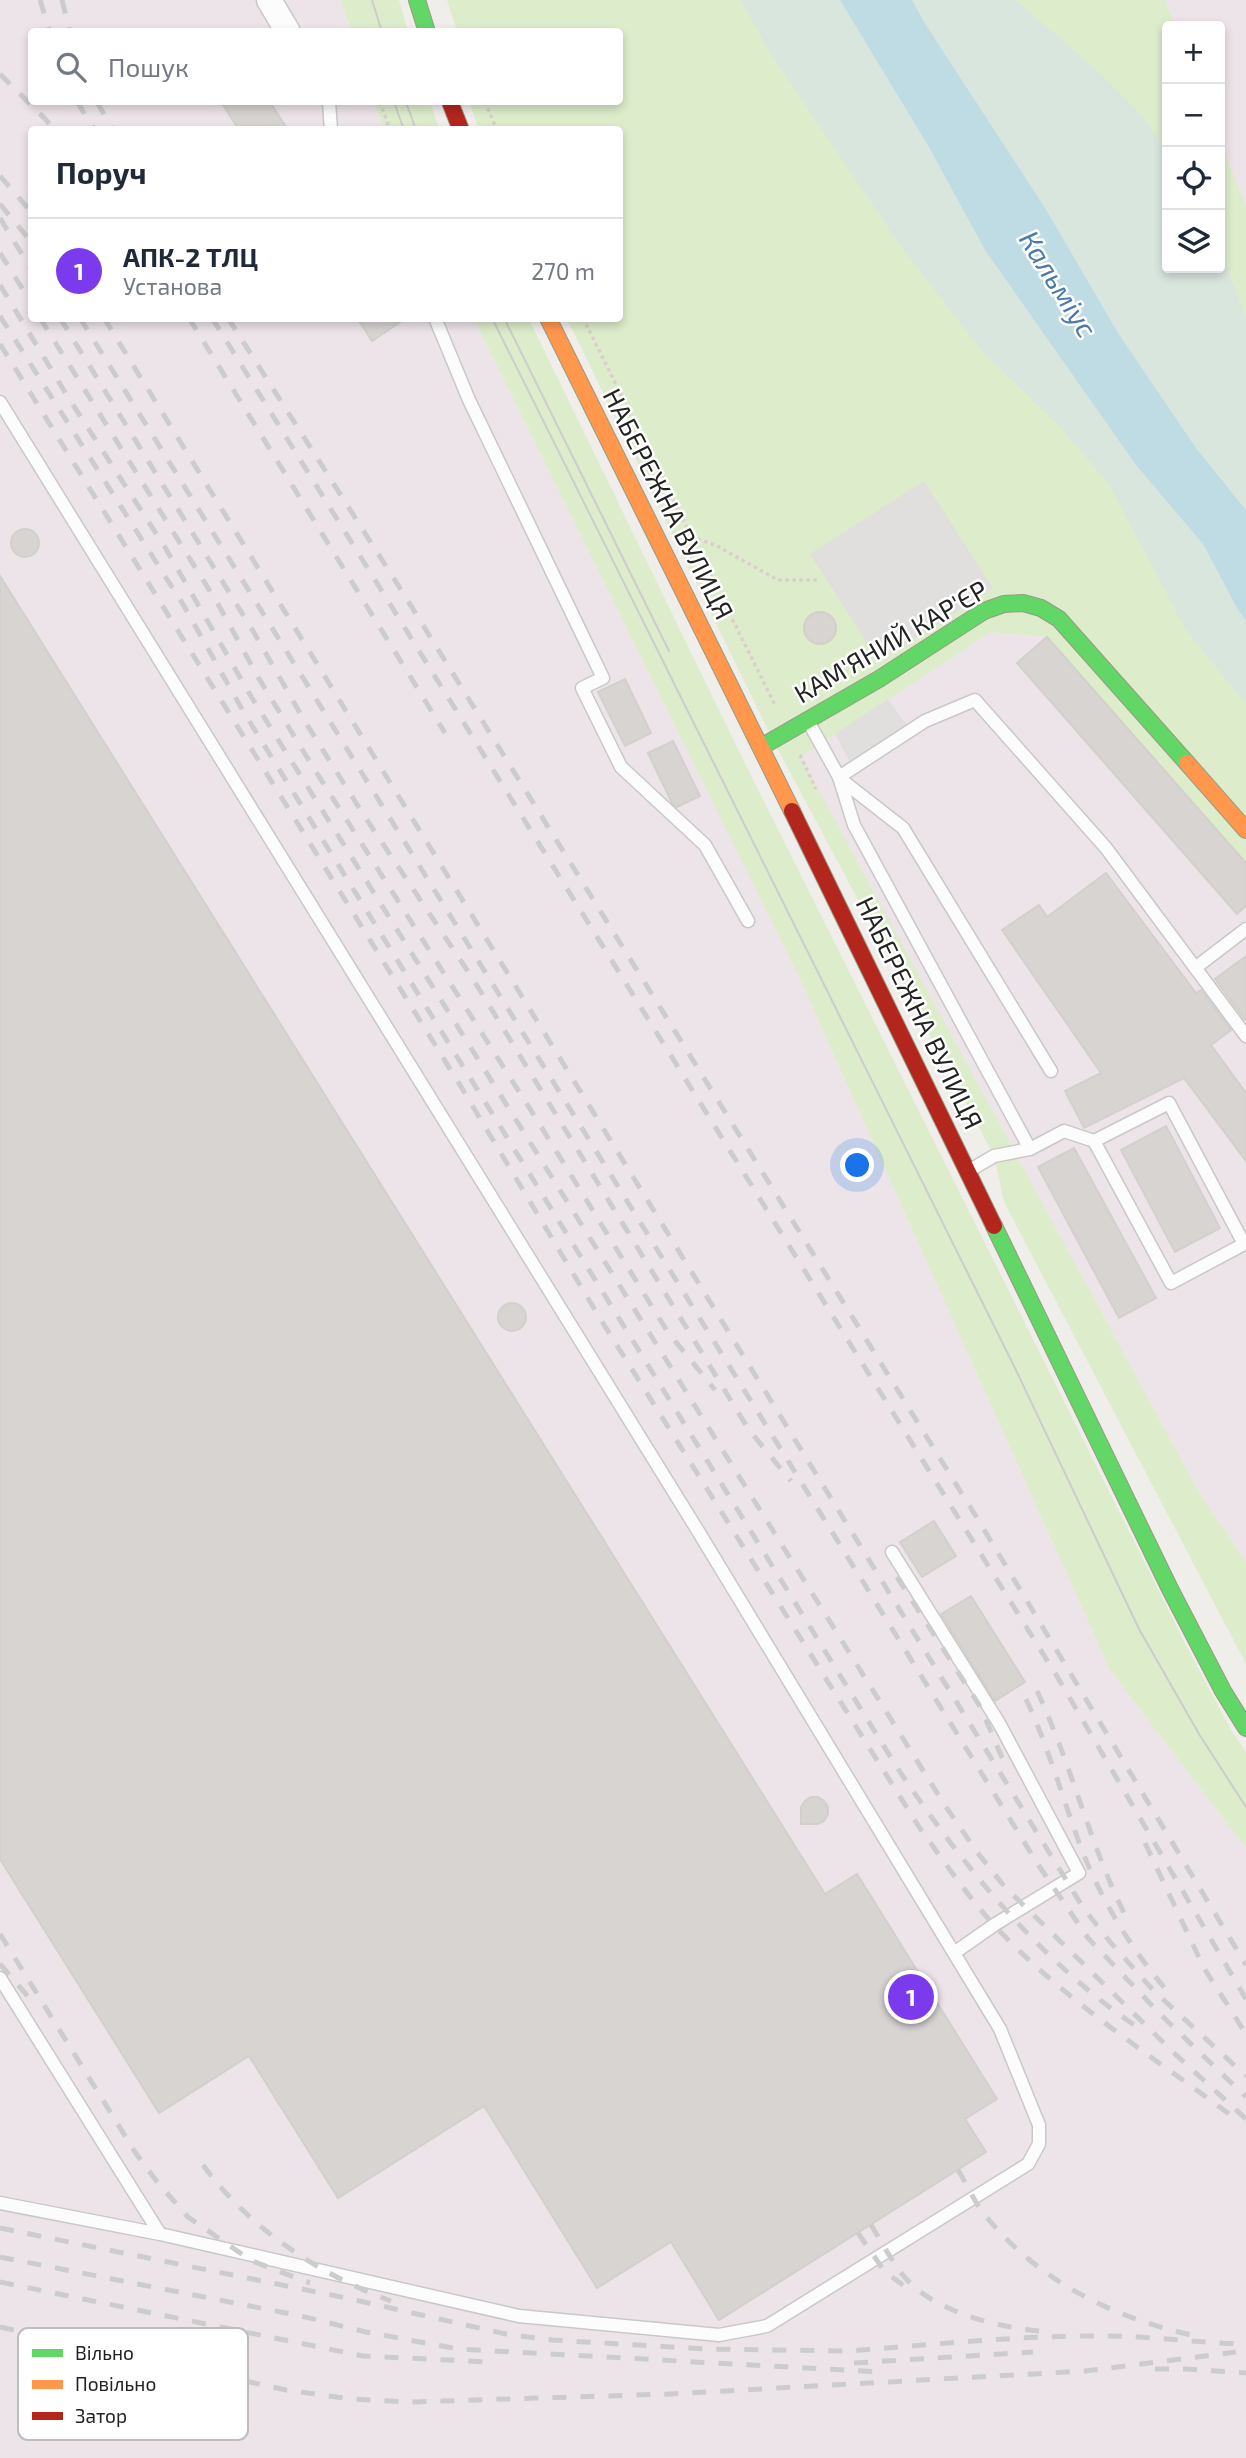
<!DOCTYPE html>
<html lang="uk">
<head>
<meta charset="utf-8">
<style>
  :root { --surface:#fff; --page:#f2f2f3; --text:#1f2937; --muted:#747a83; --line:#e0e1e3; --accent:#7c3aed }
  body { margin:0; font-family:"Exo 2",sans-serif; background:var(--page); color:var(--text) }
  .controls { position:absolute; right:21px; top:21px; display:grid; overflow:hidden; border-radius:7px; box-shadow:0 4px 10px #0003 }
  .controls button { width:63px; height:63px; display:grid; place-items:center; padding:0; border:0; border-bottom:2px solid var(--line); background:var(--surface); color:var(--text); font:35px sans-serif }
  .you { position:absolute; left:858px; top:1166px; width:24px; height:24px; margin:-18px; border:5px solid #fff; border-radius:50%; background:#1a73e8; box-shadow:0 0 0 10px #1a73e833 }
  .badge { display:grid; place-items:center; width:46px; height:46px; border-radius:50%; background:var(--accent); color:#fff; font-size:23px; font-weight:700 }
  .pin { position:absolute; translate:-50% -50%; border:4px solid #fff; box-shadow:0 2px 7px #0006 }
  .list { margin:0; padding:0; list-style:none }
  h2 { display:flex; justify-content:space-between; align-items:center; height:91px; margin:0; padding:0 28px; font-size:30px }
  h2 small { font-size:23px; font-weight:400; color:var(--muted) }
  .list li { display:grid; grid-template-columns:46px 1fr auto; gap:21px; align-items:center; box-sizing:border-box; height:105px; padding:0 28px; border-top:2px solid var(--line) }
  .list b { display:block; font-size:26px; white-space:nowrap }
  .list p { margin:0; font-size:23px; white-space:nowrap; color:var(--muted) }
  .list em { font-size:23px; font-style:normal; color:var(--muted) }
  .icon { flex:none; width:38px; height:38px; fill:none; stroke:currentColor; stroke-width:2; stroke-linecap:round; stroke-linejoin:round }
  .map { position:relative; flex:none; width:1246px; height:2458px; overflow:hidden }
  .search { position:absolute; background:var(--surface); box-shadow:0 4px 10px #0003; left:28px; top:28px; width:595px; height:77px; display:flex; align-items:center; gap:18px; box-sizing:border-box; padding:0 24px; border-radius:7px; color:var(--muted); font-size:26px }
  .panel { position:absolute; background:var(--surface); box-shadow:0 4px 10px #0003; left:28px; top:126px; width:595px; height:196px; border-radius:7px }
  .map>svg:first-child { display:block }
</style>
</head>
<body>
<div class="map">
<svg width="1246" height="2458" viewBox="0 0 1246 2458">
  <rect width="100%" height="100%" fill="#f0eeeb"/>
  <path fill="#ede4e9" d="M0,0H341L351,31L32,32V102H374L383,129L32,130V318L474,319L798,975L1110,1670L1246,1848V2458H0Z
    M1165,0H1246V207L1220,140V26H1175Z
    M991,632L1047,637L1246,863V1562L1200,1494L800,756Z"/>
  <path fill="#ddeccb" d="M341,0H399L408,31H351Z
    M447,0H840L930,147L985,250L1203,544L1237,608L1246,621V863L1047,637L991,632L801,757L1200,1494L1246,1562V1664L1004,1202L994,1156L773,740L567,319L620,318V130L479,129L469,102H620V32L457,31Z
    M912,0H1165L1175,26H1167V268H1220V140L1246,207V510L1196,448L1118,333L1047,211L926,25Z
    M374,102H430L439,129H383Z
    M474,319H529L752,778L1188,1649L1231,1730L1246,1752V1848L1110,1670L798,975Z"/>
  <path fill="#d9e6de" d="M740,0H840L930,147L985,250L1136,465L1203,544L1237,608L1246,621V704L1185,629L1109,484L1060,427L982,351L902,248L774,59Z
    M912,0H1016L1100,73L1141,114L1167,152V268H1220V249L1246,318V510L1196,448L1118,333L1047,211L926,25Z"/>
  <path fill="#e0dfde" d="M924,481L993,588L879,661L810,554Z
    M888,699L911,731L853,768L835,734Z"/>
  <path fill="#bfdbe3" d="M840,0H912L926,25L1047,211L1118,333L1196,448L1246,510V621L1237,608L1203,544L1136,465L985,250L929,147Z"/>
  <path fill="#d7d4d2" stroke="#d3d0cc" stroke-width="2" d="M221,102H270L288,130H239Z
    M357,318H406L372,341Z
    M11 543a14 14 0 1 1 28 0a14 14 0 1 1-28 0Z
    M0,576L825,1894L857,1874L997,2099L965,2119L986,2152L719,2320L671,2242L597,2288L484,2106L338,2198L249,2056L159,2113L0,1859Z
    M804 628a16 16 0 1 1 32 0a16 16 0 1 1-32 0Z
    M1047,637L1246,863V906L1237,914L1017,663Z
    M625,679L651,733L625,746L598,692Z
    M673,741L700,796L677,807L672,803L648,753Z
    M1106,873L1196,993L1201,990L1231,1030L1211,1045L1246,1093V1161L1184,1078L1084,1128L1065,1091L1101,1073L1002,930L1039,905L1047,917Z
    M1246,956V1019L1245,1020L1215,979Z
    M1166,1126L1220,1228L1175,1252L1121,1150Z
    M1074,1148L1156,1298L1119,1318L1038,1167Z
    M498 1317a14 14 0 1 1 28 0a14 14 0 1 1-28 0Z
    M934,1521L956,1556L922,1577L900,1542Z
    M971,1596L1025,1682L995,1701L941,1614Z
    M811,1797H818L824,1801L828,1807V1814L824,1821L818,1824H801V1807L805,1801Z"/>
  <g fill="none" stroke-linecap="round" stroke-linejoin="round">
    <g stroke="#c9c8c7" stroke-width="15">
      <path id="lane" d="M329,102L331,130
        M435,318L469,400L603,678L582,688L621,767L705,845L748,921
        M0,402L698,1531L1000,2029L1039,2125V2144L1028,2164L767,2326L719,2335L519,2316L160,2234L0,2203
        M808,721L839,777L854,825L1030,1149
        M839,777L925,721L975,700L1106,848L1246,1036
        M839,778L903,828L1051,1071
        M1195,968L1246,929
        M972,1169L994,1156L1030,1149L1064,1131L1094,1141L1171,1283L1244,1244L1169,1103L1094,1141
        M892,1552L999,1723L1079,1873L994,1925L954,1953
        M0,1978L160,2234"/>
    </g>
    <g stroke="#c9c8c7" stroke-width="27">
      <path id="street" d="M269,0L288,32"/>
    </g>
    <g stroke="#999a82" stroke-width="18">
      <path id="fast" d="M417,0L427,32
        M761,747L879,679L984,611L1004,604L1023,603L1041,608L1059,619L1187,763
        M994,1226L1170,1589L1223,1691L1246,1728"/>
    </g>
    <g stroke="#999a82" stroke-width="18">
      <path id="slow" d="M548,318L792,811
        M1187,763L1246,830"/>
    </g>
    <g stroke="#999a82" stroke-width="18">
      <path id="jam" d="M450,102L461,130
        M792,811L994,1226"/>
    </g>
    <path stroke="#dccecd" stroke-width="3.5" stroke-dasharray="3.5 3.5" stroke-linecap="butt" d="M380,102L390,130
      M485,102L497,130
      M583,318L776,707
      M691,536L717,546L778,580H818
      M800,755L816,789"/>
    <use href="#lane" stroke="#fdfcfc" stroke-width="12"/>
    <use href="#street" stroke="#fdfcfc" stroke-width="24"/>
    <use href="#fast" stroke="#63d668" stroke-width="16"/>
    <use href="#slow" stroke="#ff974d" stroke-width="16"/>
    <use href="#jam" stroke="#b3261e" stroke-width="16"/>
    <path stroke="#ccc" stroke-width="2" d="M372,0L382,32
      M394,102L404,130
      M406,102L416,130
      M492,318L1014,1366L1139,1629L1199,1734L1246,1807
      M504,318L669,651"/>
    <path stroke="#ccc" stroke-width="5" stroke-dasharray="14 14" stroke-linecap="butt" d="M40,0L50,32
      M62,0L70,32
      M0,74L56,130
      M77,102L95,130
      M97,102L113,130
      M0,176L32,213
      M0,204L32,243
      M0,218L32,271
      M0,253L32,304
      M0,285L68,397L166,549L252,698L944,1804L977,1852L1004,1886L1174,2053L1246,2119
      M0,316L184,606L243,711L898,1769C964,1867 1039,1960 1137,2027
      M40,318L218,604L258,677L313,767L537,1120L667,1331L715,1390
      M60,318L253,631L304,720L363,814L473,979L749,1430L791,1481
      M80,318L1039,1866L1088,1938L1161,2015L1246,2097
      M104,318L1084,1909L1111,1943L1153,1990L1246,2076
      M189,318L445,733
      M212,318L1058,1678L1246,1999
      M228,318L398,585L977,1518L1246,1965
      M0,344L460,1085L601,1320L919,1827C943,1860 966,1894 993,1924C1061,1998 1149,2054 1229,2114
      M897,1577L981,1708L1003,1760
      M1037,1691C1071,1763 1089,1842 1124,1913
      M1026,1699C1046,1742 1059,1786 1075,1831C1095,1890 1128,1946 1169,1993
      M1145,1843L1204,1968L1246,2034
      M0,1934L135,2152L158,2183L188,2217L252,2261L310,2283
      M0,1964L32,2001
      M203,2165C249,2228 318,2274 391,2301
      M958,2170C968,2186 976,2206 989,2220C1041,2282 1114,2318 1192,2335
      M871,2225C881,2241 891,2260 903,2275C931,2311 996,2327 1040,2331
      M0,2228L346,2298L506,2334L552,2340L706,2349L848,2351C930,2345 1013,2336 1096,2336C1146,2335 1195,2343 1246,2344
      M858,2233L885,2272L907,2288
      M0,2257L301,2316L366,2332L458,2349L881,2372
      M0,2282L363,2356L489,2362
      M0,2327L286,2390L351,2399L410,2402L670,2394L1085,2371L1236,2352
      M854,2363L1033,2352
      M1155,2369H1186L1246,2373"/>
  </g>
  <g text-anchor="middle" stroke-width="5" stroke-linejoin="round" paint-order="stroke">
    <g font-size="26" fill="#222" stroke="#fff">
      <text transform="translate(668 504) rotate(63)" y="9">НАБЕРЕЖНА ВУЛИЦЯ</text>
      <text transform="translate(891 642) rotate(-30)" y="9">КАМ'ЯНИЙ КАР'ЄР</text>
      <text transform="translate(919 1013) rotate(64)" y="9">НАБЕРЕЖНА ВУЛИЦЯ</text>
    </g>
    <g font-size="28" font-style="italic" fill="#4a7aab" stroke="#fff">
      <text transform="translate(1058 284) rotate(58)" y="10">Кальміус</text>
    </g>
  </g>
  <rect x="18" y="2328" width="230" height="112" rx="10" fill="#fff" stroke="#bdbdbd" stroke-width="2"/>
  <rect x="32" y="2349" width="31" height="8" fill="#63d668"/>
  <rect x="32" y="2380" width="31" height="9" fill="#ff974d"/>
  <rect x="32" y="2412" width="31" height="8" fill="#b3261e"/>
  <g font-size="19" fill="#222">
    <text x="75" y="2360">Вільно</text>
    <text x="75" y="2391">Повільно</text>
    <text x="75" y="2423">Затор</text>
  </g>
</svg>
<div class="controls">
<button>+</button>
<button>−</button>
<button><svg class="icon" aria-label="locate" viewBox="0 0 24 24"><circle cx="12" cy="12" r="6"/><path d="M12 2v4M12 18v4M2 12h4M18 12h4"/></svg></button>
<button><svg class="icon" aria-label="layers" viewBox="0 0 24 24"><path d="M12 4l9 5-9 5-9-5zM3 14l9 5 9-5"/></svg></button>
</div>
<div class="you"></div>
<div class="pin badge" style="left:911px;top:1997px">1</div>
<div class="search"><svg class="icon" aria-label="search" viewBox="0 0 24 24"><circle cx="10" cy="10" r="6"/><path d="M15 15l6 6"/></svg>Пошук</div>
<section class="panel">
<h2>Поруч<small></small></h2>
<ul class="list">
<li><span class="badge">1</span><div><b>АПК-2 ТЛЦ</b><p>Установа</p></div><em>270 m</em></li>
</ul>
</section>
</div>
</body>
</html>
